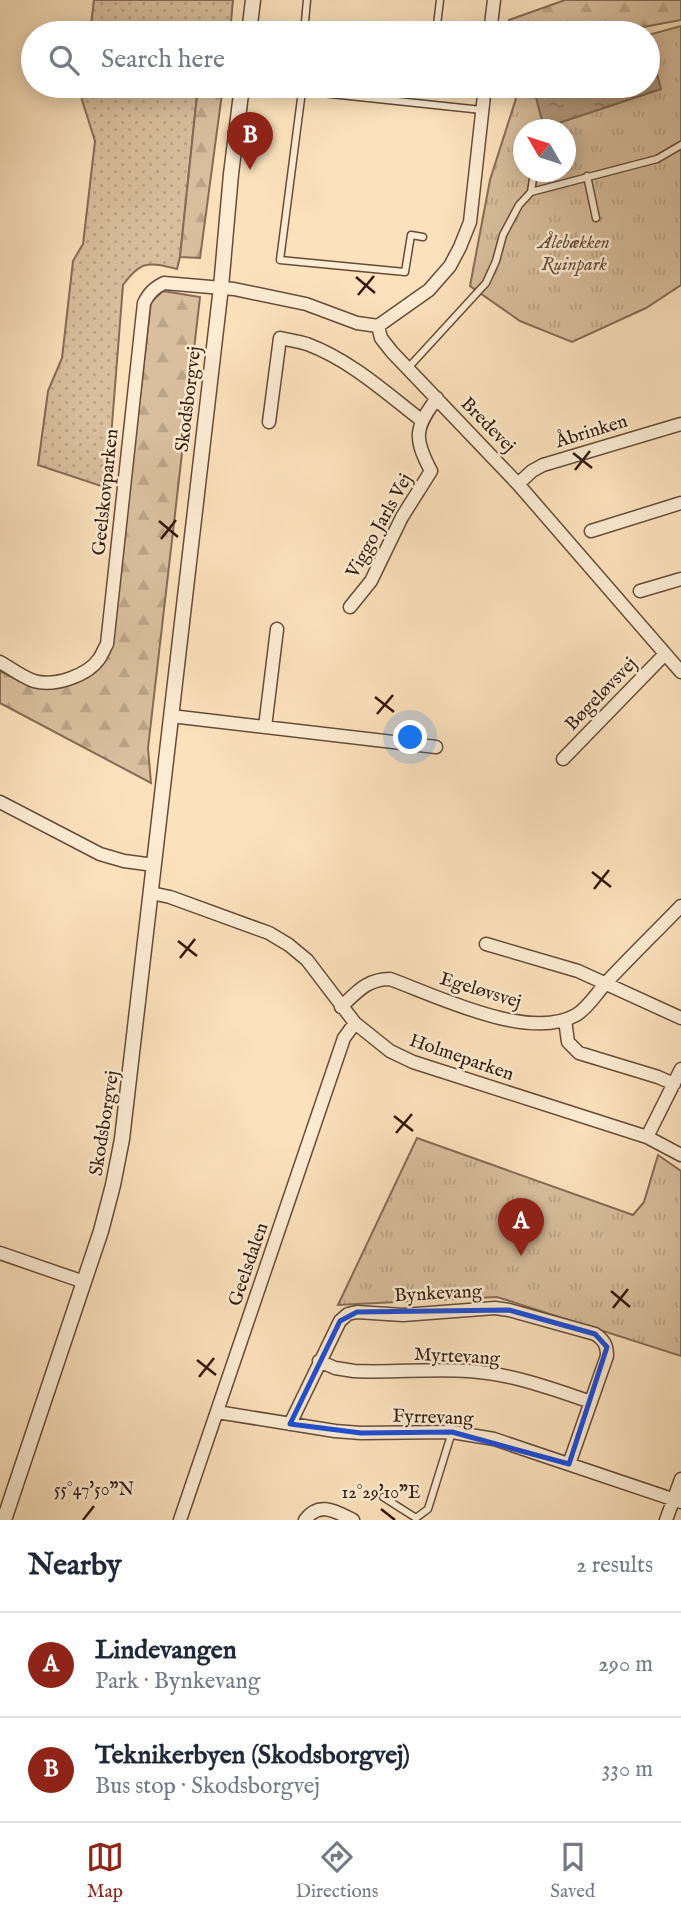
<!DOCTYPE html>
<html lang="en">
<head>
<meta charset="utf-8">
<style>
  :root { --surface:#fff; --page:#f6f6f7; --text:#1f2937; --muted:#747a83; --line:#e0e1e3; --accent:#8f2418 }
  body { margin:0; font-family:"IM FELL English",serif; background:var(--page); color:var(--text) }
  .compass { position:absolute; left:513px; top:119px; width:63px; height:63px; border-radius:50%; background:var(--surface); box-shadow:0 4px 18px #0003; rotate:309deg }
  .you { position:absolute; left:411px; top:738px; width:24px; height:24px; margin:-18px; border:5px solid #fff; border-radius:50%; background:#1a73e8; box-shadow:0 0 0 10px #1a73e833 }
  .badge { display:grid; place-items:center; width:46px; height:46px; border-radius:50%; background:var(--accent); color:#fff; font-size:23px; font-weight:700 }
  .pin { position:absolute; translate:-50% -58px; filter:drop-shadow(0 2px 4px #0008) }
  .pin::after { content:''; position:absolute; top:37px; width:24px; height:21px; background:inherit; clip-path:polygon(0 0,100% 0,50% 100%) }
  .list { margin:0; padding:0; list-style:none }
  h2 { display:flex; justify-content:space-between; align-items:center; height:91px; margin:0; padding:0 28px; font-size:30px }
  h2 small { font-size:23px; font-weight:400; color:var(--muted) }
  .list li { display:grid; grid-template-columns:46px 1fr auto; gap:21px; align-items:center; box-sizing:border-box; height:105px; padding:0 28px; border-top:2px solid var(--line) }
  .list b { display:block; font-size:26px; white-space:nowrap }
  .list p { margin:0; font-size:23px; white-space:nowrap; color:var(--muted) }
  .list em { font-size:23px; font-style:normal; color:var(--muted) }
  .icon { flex:none; width:38px; height:38px; fill:none; stroke:currentColor; stroke-width:2; stroke-linecap:round; stroke-linejoin:round }
  .map { position:relative; flex:none; width:681px; height:1520px; overflow:hidden }
  .search { position:absolute; background:var(--surface); box-shadow:0 4px 18px #0003; left:21px; right:21px; top:21px; height:77px; display:flex; align-items:center; gap:18px; box-sizing:border-box; padding:0 24px; border-radius:38px; color:var(--muted); font-size:26px }
  .sheet { height:301px; background:var(--surface) }
  nav { display:flex; justify-content:space-around; align-items:center; box-sizing:border-box; height:98px; border-top:2px solid var(--line); background:var(--surface); font-size:19px; color:var(--muted) }
  nav a { display:grid; justify-items:center; gap:4px }
  nav .on { color:var(--accent) }
  .map>svg:first-child { display:block }
</style>
</head>
<body>
<div class="map">
<svg width="681" height="1520" viewBox="0 0 681 1520">
  <defs>
    <pattern id="grass-dots" width="8" height="8" patternUnits="userSpaceOnUse" patternTransform="scale(1.75)"><rect width="8" height="8" fill="#d9bf9e"/><path d="M2 2h.1M6 6h.1" fill="none" stroke="#bba487" stroke-width="1.8" stroke-linecap="round"/></pattern>
    <pattern id="forest-firs" width="22" height="20" patternUnits="userSpaceOnUse" patternTransform="scale(1.75)"><rect width="22" height="20" fill="#d9bf9e"/><path d="M5 1l3.5 6h-7zM16 11l3.5 6h-7z" fill="#bba487"/></pattern>
    <pattern id="park-tufts" width="24" height="20" patternUnits="userSpaceOnUse" patternTransform="scale(1.75)"><rect width="24" height="20" fill="#d9bf9e"/><path d="M3 7l-1-3M5 7V3M7 7l1-3M15 17l-1-3M17 17v-4M19 17l1-3" fill="none" stroke="#bba487"/></pattern>
    <pattern id="water-ripples" width="26" height="14" patternUnits="userSpaceOnUse" patternTransform="scale(1.75)"><rect width="26" height="14" fill="#b79d80"/><path d="M2 4q2-2 4 0t4 0M15 11q2-2 4 0t4 0" fill="none" stroke="#967f67"/></pattern>
  </defs>
  <rect width="100%" height="100%" fill="#fbe1bc"/>
  <filter id="stains"><feTurbulence type="fractalNoise" baseFrequency=".00286" numOctaves="4"/><feColorMatrix values="0 0 0 0 .2 0 0 0 0 .09 0 0 0 0 .02 0 0 0 .5 -.17"/></filter>
  <radialGradient id="worn" r=".72"><stop offset=".6" stop-color="#630" stop-opacity="0"/><stop offset="1" stop-color="#630" stop-opacity=".3"/></radialGradient>
  <path fill="url(#grass-dots)" stroke="#866c55" stroke-width="2" d="M94,0H233L230,33H90Z
    M84,86H198L180,257L177,269C149,262 141,260 123,285L107,488L38,465L48,391L62,358L73,261L83,244L95,141L82,100Z"/>
  <path fill="url(#forest-firs)" stroke="#866c55" stroke-width="2" d="M565,0H681V20L611,33H511L509,20Z
    M198,86H223L200,258L180,257Z
    M163,291L200,297L148,748L151,783L0,703V671L31,687L52,689L85,678L111,647L151,302Z"/>
  <path fill="url(#park-tufts)" stroke="#866c55" stroke-width="2" fill-rule="evenodd" d="M681,26V285L646,308L572,342L520,321L470,286L490,180L520,86H648V35ZM524,130H566V172H524Z
    M417,1138L633,1215L644,1202L658,1155L681,1171V1356L497,1297L338,1305Z"/>
  <path fill="url(#water-ripples)" stroke="#836952" stroke-width="2" d="M650,47L661,89L544,128L533,86H648V48Z"/>
  <g fill="none" stroke-linecap="round" stroke-linejoin="round">
    <g stroke="#664c38" stroke-width="9">
      <path id="service" d="M304,33L307,0
        M436,33L440,0
        M587,176L596,218
        M531,192L534,172
        M423,237L411,235L405,272L280,260L302,91L482,110
        M408,368L486,283L496,261L503,235L519,205L531,192L657,159L681,145
        M383,1497L416,1518L428,1509L452,1432"/>
    </g>
    <g stroke="#664c38" stroke-width="15">
      <path id="minor" d="M490,33L494,0
        M378,326L381,338L392,352L518,484L681,672
        M378,326L429,290L450,266L460,247L470,222L485,86
        M269,422L280,338C289,340 298,341 307,344C350,360 385,392 421,420
        M518,484L532,471L543,465L681,424
        M591,531L681,503
        M640,591L681,579
        M350,607L371,581L402,517L431,471C413,437 415,428 437,398
        M0,662C11,668 22,677 34,681C54,687 87,676 99,659C102,655 104,649 107,644L144,303C149,293 154,288 164,283L234,289L306,304L357,323L378,326
        M171,716L436,747
        M265,727L277,629
        M563,759L665,654
        M0,802L100,854L124,861L154,865
        M151,893L170,897L269,933L289,945L307,960L355,1023L390,1051L413,1062L647,1137L681,1155
        M486,944L578,971L681,1018
        M341,1007C357,992 367,979 390,979C437,996 529,1042 576,1015C588,1008 596,994 606,983C630,957 656,932 681,906
        M565,1020L568,1042L579,1053L658,1077L674,1084
        M647,1137L681,1069
        M0,1253L84,1282
        M319,1361L335,1368L354,1371C392,1373 431,1368 469,1371C512,1374 551,1388 591,1402
        M217,1412L335,1431L361,1433L452,1432L494,1439L681,1502
        M290,1424L340,1321L348,1314L357,1312L403,1315L495,1308L509,1310L595,1334C604,1340 607,1345 607,1356L569,1464
        M180,1520L344,1038L355,1023
        M305,1520C319,1501 335,1511 353,1520
        M666,1520L681,1479"/>
    </g>
    <g stroke="#664c38" stroke-width="17">
      <path id="tertiary" d="M249,33L253,0
        M4,1520L101,1231L113,1185L122,1139L221,287L231,174L242,86"/>
    </g>
    <use href="#service" stroke="#fcecd3" stroke-width="6"/>
    <use href="#minor" stroke="#fcecd3" stroke-width="12"/>
    <use href="#tertiary" stroke="#fcecd3" stroke-width="14"/>
  </g>
  <path fill="none" stroke="#1d4ed8" stroke-width="5" stroke-linejoin="round" d="M509,1310L595,1334L607,1347L569,1464L452,1432L361,1433L290,1424L340,1321L357,1312Z"/>
  <path fill="none" stroke="#341a0c" stroke-width="2.5" d="M356,277L375,293M358,295L374,276M573,453L592,468M575,470L590,451M159,521L178,537M161,539L176,520M375,697L394,712M377,714L393,695M592,872L611,887M594,889L609,870M178,941L197,956M180,958L195,939M394,1116L413,1131M396,1133L412,1114M611,1291L630,1307M613,1308L628,1289M197,1360L216,1375M199,1377L214,1358M381,1509L395,1520M83,1520L94,1506"/>
  <g text-anchor="middle" stroke-width="5" stroke-linejoin="round" paint-order="stroke">
    <g font-size="19" font-style="italic" fill="#664c38" stroke="#fcecd3">
      <text x="574" y="248">Ålebækken<tspan x="574" dy="22">Ruinpark</tspan></text>
    </g>
    <g font-size="19" fill="#341a0c" stroke="#fcecd3">
      <text transform="translate(187 399) rotate(-83)" y="7">Skodsborgvej</text>
      <text transform="translate(489 424) rotate(46)" y="7">Bredevej</text>
      <text transform="translate(591 430) rotate(-17)" y="7">Åbrinken</text>
      <text transform="translate(104 492) rotate(-84)" y="7">Geelskovparken</text>
      <text transform="translate(378 525) rotate(-61)" y="7">Viggo Jarls Vej</text>
      <text transform="translate(600 693) rotate(-46)" y="7">Bøgeløvsvej</text>
      <text transform="translate(481 989) rotate(17)" y="7">Egeløvsvej</text>
      <text transform="translate(462 1056) rotate(19)" y="7">Holmeparken</text>
      <text transform="translate(103 1123) rotate(-81)" y="7">Skodsborgvej</text>
      <text transform="translate(247 1264) rotate(-71)" y="7">Geelsdalen</text>
      <text transform="translate(438 1292) rotate(-3)" y="7">Bynkevang</text>
      <text transform="translate(457 1355) rotate(3)" y="7">Myrtevang</text>
      <text transform="translate(433 1416) rotate(2)" y="7">Fyrrevang</text>
    </g>
  </g>
  <g font-size="18" text-anchor="middle" fill="#341a0c" stroke="#fcecd3" stroke-width="5" stroke-linejoin="round" paint-order="stroke">
    <text x="94" y="1495">55°47'50"N</text>
    <text x="381" y="1498">12°29'10"E</text>
  </g>
  <rect width="100%" height="100%" filter="url(#stains)"/>
  <rect width="100%" height="100%" fill="url(#worn)"/>
</svg>
<svg class="compass" viewBox="-18 -18 36 36"><path d="M0-13l5 13h-10z" fill="#e53935"/><path d="M0 13l5-13h-10z" fill="#747a83"/></svg>
<div class="you"></div>
<div class="pin badge" style="left:521px;top:1256px">A</div>
<div class="pin badge" style="left:250px;top:170px">B</div>
<div class="search"><svg class="icon" aria-label="search" viewBox="0 0 24 24"><circle cx="10" cy="10" r="6"/><path d="M15 15l6 6"/></svg>Search here</div>
</div>
<section class="sheet">
<h2>Nearby<small>2 results</small></h2>
<ul class="list">
<li><span class="badge">A</span><div><b>Lindevangen</b><p>Park · Bynkevang</p></div><em>290 m</em></li>
<li><span class="badge">B</span><div><b>Teknikerbyen (Skodsborgvej)</b><p>Bus stop · Skodsborgvej</p></div><em>330 m</em></li>
</ul>
</section>
<nav>
<a class="on"><svg class="icon" aria-label="map" viewBox="0 0 24 24"><path d="M3 6l6-2 6 2 6-2v14l-6 2-6-2-6 2zM9 4v14M15 6v14"/></svg>Map</a>
<a><svg class="icon" aria-label="directions" viewBox="0 0 24 24"><path d="M12 3l9 9-9 9-9-9zM9 14v-3h6M13 9l2 2-2 2"/></svg>Directions</a>
<a><svg class="icon" aria-label="saved" viewBox="0 0 24 24"><path d="M7 4h10v16l-5-4-5 4z"/></svg>Saved</a>
</nav>
</body>
</html>
